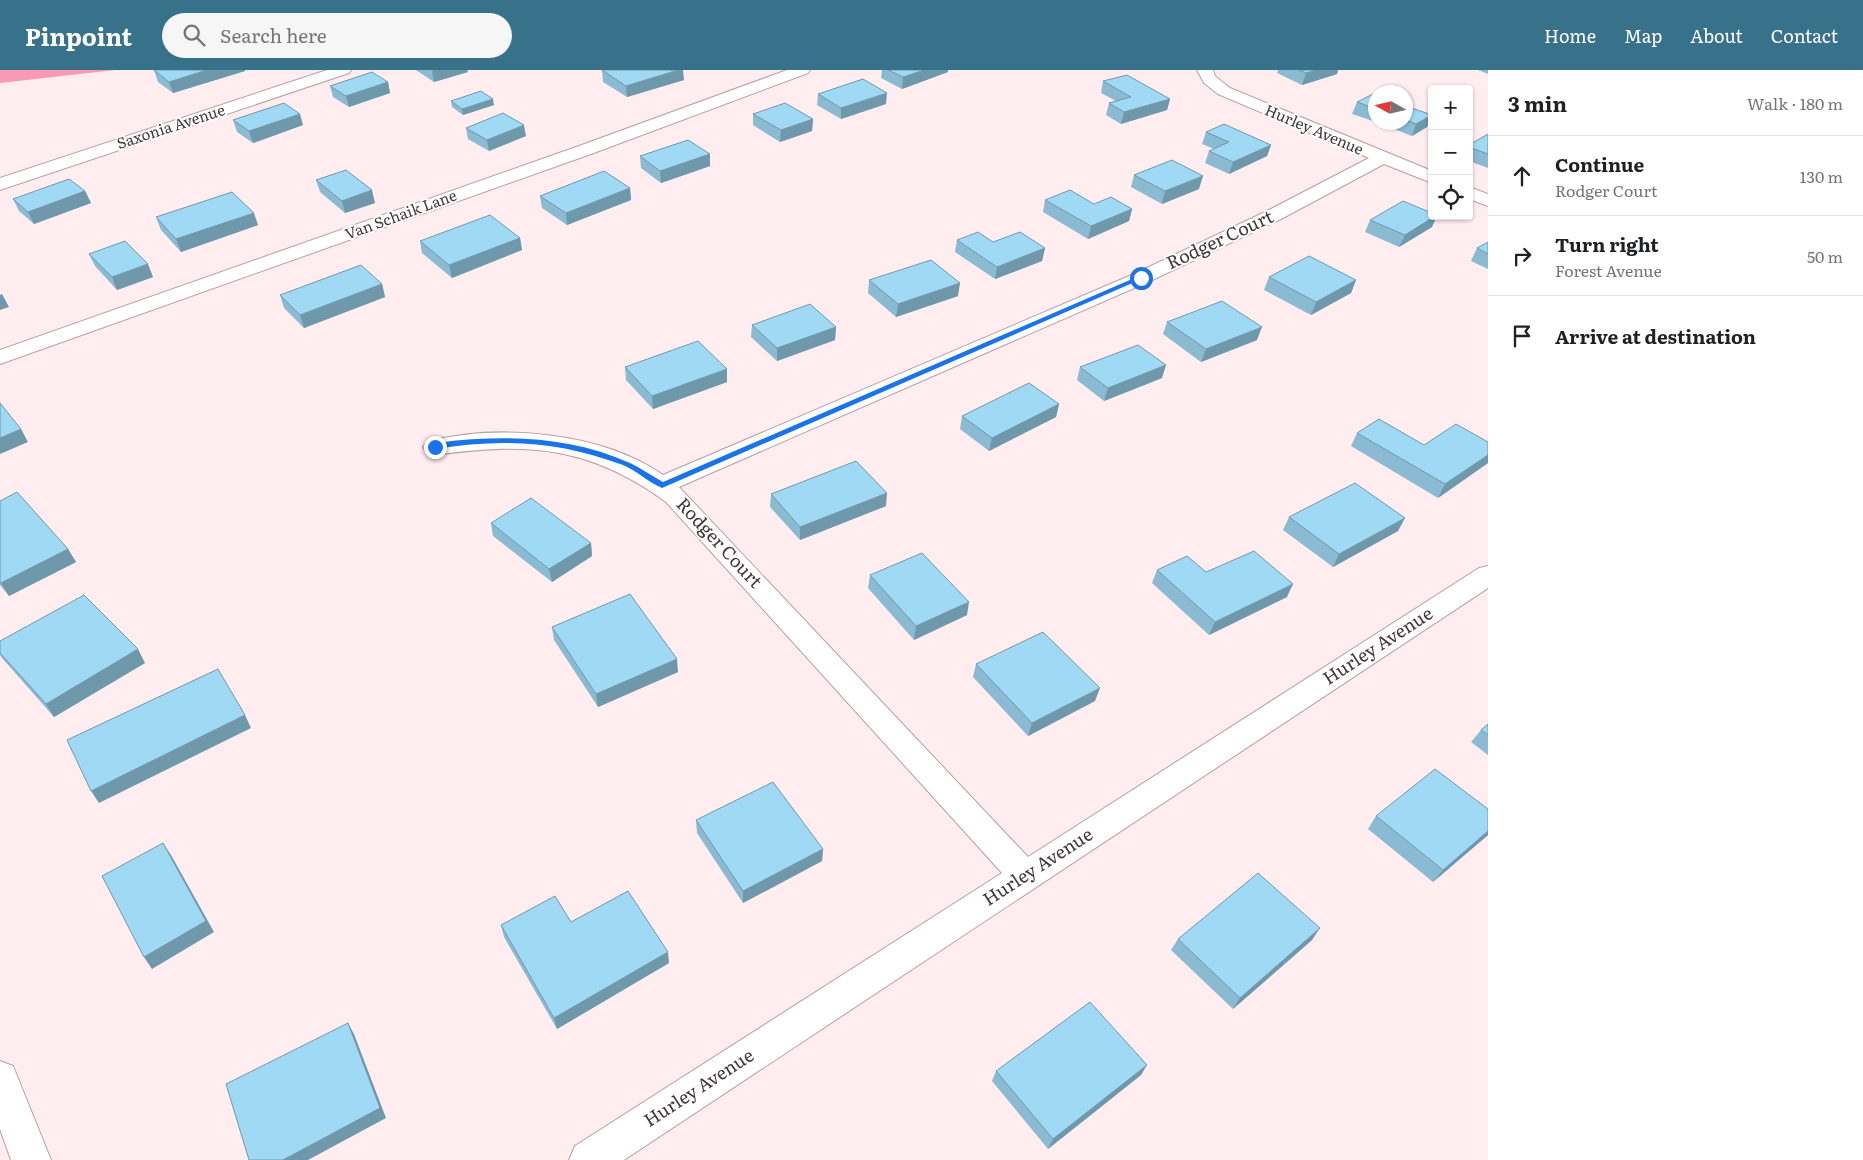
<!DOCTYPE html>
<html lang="en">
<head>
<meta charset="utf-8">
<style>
  :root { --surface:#fff; --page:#f6f6f6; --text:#202124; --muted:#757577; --line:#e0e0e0; --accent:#37718a }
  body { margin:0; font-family:Literata,serif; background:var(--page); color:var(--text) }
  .controls { position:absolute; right:15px; top:15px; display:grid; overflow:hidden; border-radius:5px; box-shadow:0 1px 4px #0004 }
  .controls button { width:45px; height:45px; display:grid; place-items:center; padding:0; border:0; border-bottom:1px solid var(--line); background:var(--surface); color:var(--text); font:25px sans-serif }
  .compass { position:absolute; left:1368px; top:15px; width:45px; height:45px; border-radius:50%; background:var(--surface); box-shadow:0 1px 4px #0004; rotate:278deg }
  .stop { position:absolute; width:15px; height:15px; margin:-11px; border:4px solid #1a73e8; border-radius:50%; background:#fff }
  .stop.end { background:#1a73e8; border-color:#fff; box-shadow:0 1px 5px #0008 }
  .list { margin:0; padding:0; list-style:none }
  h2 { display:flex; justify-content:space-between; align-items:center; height:65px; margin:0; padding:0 20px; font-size:21px }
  h2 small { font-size:16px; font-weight:400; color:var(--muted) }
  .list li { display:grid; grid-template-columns:32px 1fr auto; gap:15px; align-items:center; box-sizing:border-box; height:80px; padding:0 20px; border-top:1px solid var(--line) }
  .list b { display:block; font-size:19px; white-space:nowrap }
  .list p { margin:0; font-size:16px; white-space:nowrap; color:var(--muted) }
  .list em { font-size:16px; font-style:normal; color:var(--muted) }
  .icon { flex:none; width:28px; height:28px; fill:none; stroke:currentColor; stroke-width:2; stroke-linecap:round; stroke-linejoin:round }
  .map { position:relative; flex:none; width:1488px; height:1090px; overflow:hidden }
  header { display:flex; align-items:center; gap:30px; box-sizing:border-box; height:70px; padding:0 25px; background:var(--accent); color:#fff }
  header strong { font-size:24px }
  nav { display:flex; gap:28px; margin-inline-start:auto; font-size:18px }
  .search { width:350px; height:45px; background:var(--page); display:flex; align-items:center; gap:12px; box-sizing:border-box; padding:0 18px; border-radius:28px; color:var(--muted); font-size:19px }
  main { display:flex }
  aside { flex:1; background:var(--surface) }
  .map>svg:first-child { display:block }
</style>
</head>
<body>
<header>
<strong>Pinpoint</strong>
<div class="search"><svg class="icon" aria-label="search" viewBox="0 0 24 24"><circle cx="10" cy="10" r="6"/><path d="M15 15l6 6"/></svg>Search here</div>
<nav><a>Home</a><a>Map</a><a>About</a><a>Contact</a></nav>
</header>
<main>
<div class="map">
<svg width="1488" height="1090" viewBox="0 0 1488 1090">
  <rect width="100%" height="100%" fill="#ffedf0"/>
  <path fill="#f99ab2" d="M0,0H115L0,13Z"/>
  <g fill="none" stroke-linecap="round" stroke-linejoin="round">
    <g stroke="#b99ea3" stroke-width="2">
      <path id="minor" d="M327,0H351L349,3L0,120V108Z
        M787,0H810L808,3L591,84L0,294V280L579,76Z
        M1197,0H1213L1215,6L1230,18L1432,101V113L1384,94L1281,149L1148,212L679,417L1028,787L1479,498L1488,496V518L624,1090H569L575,1076L1002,803L666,432C589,376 527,372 435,385L427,382L423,377L427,372C497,353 602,362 663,405L1134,204L1267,141L1369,88L1218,24L1204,13Z
        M1469,117L1488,124V136L1469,129Z
        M0,991L13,996L51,1090H11L0,1059Z"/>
    </g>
    <use href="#minor" fill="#fff" fill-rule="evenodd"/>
  </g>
  <path fill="#8abbd2" d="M154,0H245V1L173,23L158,12Z
    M416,0H467L468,2L434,12Z
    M602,0L684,10L627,27L603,12Z
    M882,0H948V2L902,19L881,8Z
    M1278,0H1338L1337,4L1302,15L1277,3Z
    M1478,0H1488V4Z
    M1103,11L1170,29L1167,40L1121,54L1106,45L1109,33L1116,31L1101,23Z
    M388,12L390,23L349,37L333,27L330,16Z
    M818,24L886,34L841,49L817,35Z
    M1376,25V52L1352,44L1357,32Z
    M451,31L494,35L463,45L452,37Z
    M1406,36L1432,45L1427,57L1412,66L1376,52H1406Z
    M753,44L813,49L812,61L780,72L753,55Z
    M233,50L303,55L253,73L237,62Z
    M466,58L526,66L489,81L468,69Z
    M1206,62L1271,75L1267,86L1229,104L1205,93L1209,81L1214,79L1202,74Z
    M1488,64V98L1469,91V75Z
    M710,84V96L661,113L641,98L640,86Z
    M1134,105L1199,119L1162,134L1131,117Z
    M316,110L375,133L345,143L320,122Z
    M630,118L631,130L567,155L542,138L540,126Z
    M85,121L91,133L34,154L19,141L13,129Z
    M1045,130L1094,134L1132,139L1129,151L1088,169L1043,142Z
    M156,147L258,155L181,182L161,160Z
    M1370,150L1432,157L1399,177L1365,162Z
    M520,168L522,180L452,208L422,183L420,171Z
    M957,170L993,172L1045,178L1042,191L995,209L955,182Z
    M1488,172V199L1471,191L1477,178Z
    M89,184L153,207L117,220L95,196Z
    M1269,207L1356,210L1351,223L1311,245L1264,220Z
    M869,210L958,226L896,247L868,223Z
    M382,214L385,227L304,258L284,238L280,225Z
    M1167,252L1257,270L1201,292L1163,264Z
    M752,255L836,257L835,270L777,291L751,267Z
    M625,297L727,312L653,339L626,310Z
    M1080,297L1162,308L1104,331L1077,310Z
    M1059,334L1056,347L989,381L960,359L962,346Z
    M1357,363L1424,375L1488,372V393L1438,428L1351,376Z
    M771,424L886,436L800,470L770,437Z
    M0,431L68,479L76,492L9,526L0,515Z
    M1289,447L1398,461L1333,497L1283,460Z
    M491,453L591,473L592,486L552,512L493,466Z
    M1157,500L1206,502L1287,527L1209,565L1152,513Z
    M870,505L967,545L914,570L868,518Z
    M552,557L678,602L598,637L554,570Z
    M0,571L145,593L54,647L2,588L0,585Z
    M976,594L1095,631L1028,666L973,607Z
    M1488,654V685L1471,672L1481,660Z
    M1488,739V765L1433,812L1368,759L1376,746Z
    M696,750L823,779L822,791L743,833L697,763Z
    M571,852L669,893L557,959L504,867L501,855Z
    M1178,869L1312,870L1233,939L1171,880Z
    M996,1001L1141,1005L1048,1079L992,1011Z"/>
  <path fill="#7098ab" d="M207,0H245V1L173,23L169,12Z
    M434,0H467L468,2L434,12L432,1Z
    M678,0H683L684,10L627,27L626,16Z
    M924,0H948V2L902,19L903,7Z
    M1316,0H1338L1337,4L1302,15L1306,3Z
    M388,12L390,23L349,37L346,26Z
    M887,23L886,34L841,49V38Z
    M493,29L494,35L463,45L462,39Z
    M1170,29L1167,40L1121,54L1124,42Z
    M300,44L303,55L253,73L249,61Z
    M1432,45L1427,57L1412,66L1416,54Z
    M813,49L812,61L780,72L781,60Z
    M524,55L526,66L489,81L487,70Z
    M1271,75L1267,86L1229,104L1233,92Z
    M710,84V96L661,113L660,101Z
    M1203,106L1199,119L1162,134L1165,121Z
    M630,118L631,130L567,155L566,143Z
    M372,120L375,133L345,143L342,131Z
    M85,121L91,133L34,154L28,142Z
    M1132,139L1129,151L1088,169L1091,156Z
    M254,143L258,155L181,182L176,169Z
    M1435,146H1437L1432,157L1399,177L1405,165Z
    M520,168L522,180L452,208L449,195Z
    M1045,178L1042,191L995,209L997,197Z
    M148,194L153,207L117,220L112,207Z
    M1356,210L1351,223L1311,245L1316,232Z
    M960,213L958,226L896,247L898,234Z
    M382,214L385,227L304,258L300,245Z
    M2,224L9,237L0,240V225Z
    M836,257L835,270L777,291V278Z
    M1262,257L1257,270L1201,292L1206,279Z
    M1166,295L1162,308L1104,331L1108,318Z
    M727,299V312L653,339L652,326Z
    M1059,334L1056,347L989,381L992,368Z
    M21,359L28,372L0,384V368Z
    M1488,385V393L1438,428L1445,414Z
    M887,423L886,436L800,470V457Z
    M1405,448L1398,461L1333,497L1339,484Z
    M591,473L592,486L552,512L549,499Z
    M68,479L76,492L9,526L1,513Z
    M1293,514L1287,527L1209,565L1215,552Z
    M969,532L967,545L914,570L916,556Z
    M138,579L145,593L54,647L46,634Z
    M677,589L678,602L598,637L596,624Z
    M1100,618L1095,631L1028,666L1032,653Z
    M245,645L251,658L99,733L91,721Z
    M1488,761V765L1433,812L1443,800Z
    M163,773L171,785L214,862L152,899L144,887Z
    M823,779L822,791L743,833V821Z
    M1320,858L1312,870L1233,939L1240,928Z
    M668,882L669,893L557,959L554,948Z
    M348,953L354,964L386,1048L308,1090H283Z
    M1147,995L1141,1005L1048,1079L1053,1069Z"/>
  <path fill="#a0d9f4" stroke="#7098ab" d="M154,0H207L169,12Z
    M602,0H678L626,16Z
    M888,0H924L903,7Z
    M1299,0H1316L1306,3Z
    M372,2L388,12L346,26L330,16Z
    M1127,5L1170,29L1124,42L1109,33L1131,27L1103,11Z
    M863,9L887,23L841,38L818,24Z
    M481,21L493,29L462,39L451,31Z
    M1373,24L1376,25V39L1357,32Z
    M284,33L300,44L249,61L233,50Z
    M785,33L813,49L781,60L753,44Z
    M1406,36L1432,45L1416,54L1406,50Z
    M503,43L524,55L487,70L466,58Z
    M1224,54L1271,75L1233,92L1209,81L1229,72L1206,62Z
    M1488,64V84L1469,77V75Z
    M688,70L710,84L660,101L640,86Z
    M1172,90L1203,106L1165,121L1134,105Z
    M346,100L372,120L342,131L316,110Z
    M604,101L630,118L566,143L540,126Z
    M69,109L85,121L28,142L13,129Z
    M1070,120L1094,134L1111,127L1132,139L1091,156L1045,130Z
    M232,122L254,143L176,169L156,147Z
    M1403,131L1432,143V146H1435L1405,165L1370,150Z
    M490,145L520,168L449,195L420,171Z
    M978,162L993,172L1020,162L1045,178L997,197L957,170Z
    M125,171L148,194L112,207L89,184Z
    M1488,172V184L1477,178Z
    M1309,186L1356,210L1316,232L1269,207Z
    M931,190L960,213L898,234L869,210Z
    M361,195L382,214L300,245L280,225Z
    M1222,231L1262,257L1206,279L1167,252Z
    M810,234L836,257L777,278L752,255Z
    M698,271L727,299L652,326L625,297Z
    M1138,275L1166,295L1108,318L1080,297Z
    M1029,313L1059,334L992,368L962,346Z
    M0,333L21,359L0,368Z
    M1379,349L1424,375L1456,354L1488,372V385L1445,414L1357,363Z
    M856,391L887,423L800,457L771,424Z
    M1355,413L1405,448L1339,484L1289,447Z
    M17,422L68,479L1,513L0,512V431Z
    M531,428L591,473L549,499L491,453Z
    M1254,481L1293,514L1215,552L1157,500L1187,486L1206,502Z
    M922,483L969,532L916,556L870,505Z
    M630,524L677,589L596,624L552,557Z
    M84,525L138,579L46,634L0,583V571Z
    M1043,562L1100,618L1032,653L976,594Z
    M218,599L245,645L91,721L67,670Z
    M1488,654V665L1481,660Z
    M1435,699L1488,739V761L1443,800L1376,746Z
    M773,712L823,779L743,821L696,750Z
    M163,773L206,851L144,887L102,806Z
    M1258,803L1320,858L1240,928L1178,869Z
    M628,821L668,882L554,948L501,855L555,826L571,852Z
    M1090,932L1147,995L1053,1069L996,1001Z
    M348,953L380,1038L283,1090H249L226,1014Z"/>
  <path fill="#1a73e8" d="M1139,206L1144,208L662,418C648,412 637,401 623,395C559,371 502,368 435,379L432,377C442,370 464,370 476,369C529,366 581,371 630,393C641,398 652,406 663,412Z"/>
  <g text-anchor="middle" stroke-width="4" stroke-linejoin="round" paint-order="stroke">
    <g font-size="15" fill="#43373a" stroke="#fff">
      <text transform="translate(171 57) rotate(-18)" y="5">Saxonia Avenue</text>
      <text transform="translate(1314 60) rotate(23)" y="5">Hurley Avenue</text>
      <text transform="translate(401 145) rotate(-20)" y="5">Van Schaik Lane</text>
    </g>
    <g font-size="18" fill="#43373a" stroke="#fff">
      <text transform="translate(1220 170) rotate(-25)" y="6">Rodger Court</text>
      <text transform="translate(719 473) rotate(47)" y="6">Rodger Court</text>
      <text transform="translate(1378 576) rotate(-33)" y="6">Hurley Avenue</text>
      <text transform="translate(1038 797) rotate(-33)" y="6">Hurley Avenue</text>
      <text transform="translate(699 1018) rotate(-33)" y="6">Hurley Avenue</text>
    </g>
  </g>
</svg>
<div class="controls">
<button>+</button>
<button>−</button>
<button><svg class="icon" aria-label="locate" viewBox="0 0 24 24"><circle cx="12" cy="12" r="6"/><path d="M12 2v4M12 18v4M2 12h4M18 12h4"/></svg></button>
</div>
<svg class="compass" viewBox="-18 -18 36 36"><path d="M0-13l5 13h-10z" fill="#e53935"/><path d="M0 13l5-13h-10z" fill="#757577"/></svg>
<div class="stop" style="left:1141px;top:208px"></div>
<div class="stop end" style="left:435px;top:377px"></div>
</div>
<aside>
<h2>3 min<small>Walk · 180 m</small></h2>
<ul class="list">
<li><svg class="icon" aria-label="ahead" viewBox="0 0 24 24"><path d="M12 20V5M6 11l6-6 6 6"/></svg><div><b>Continue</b><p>Rodger Court</p></div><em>130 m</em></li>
<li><svg class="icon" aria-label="right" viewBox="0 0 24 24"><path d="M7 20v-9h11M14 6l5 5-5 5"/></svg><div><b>Turn right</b><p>Forest Avenue</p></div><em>50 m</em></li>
<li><svg class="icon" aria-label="arrive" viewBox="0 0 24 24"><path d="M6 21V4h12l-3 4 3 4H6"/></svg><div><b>Arrive at destination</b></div></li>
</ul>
</aside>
</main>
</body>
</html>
